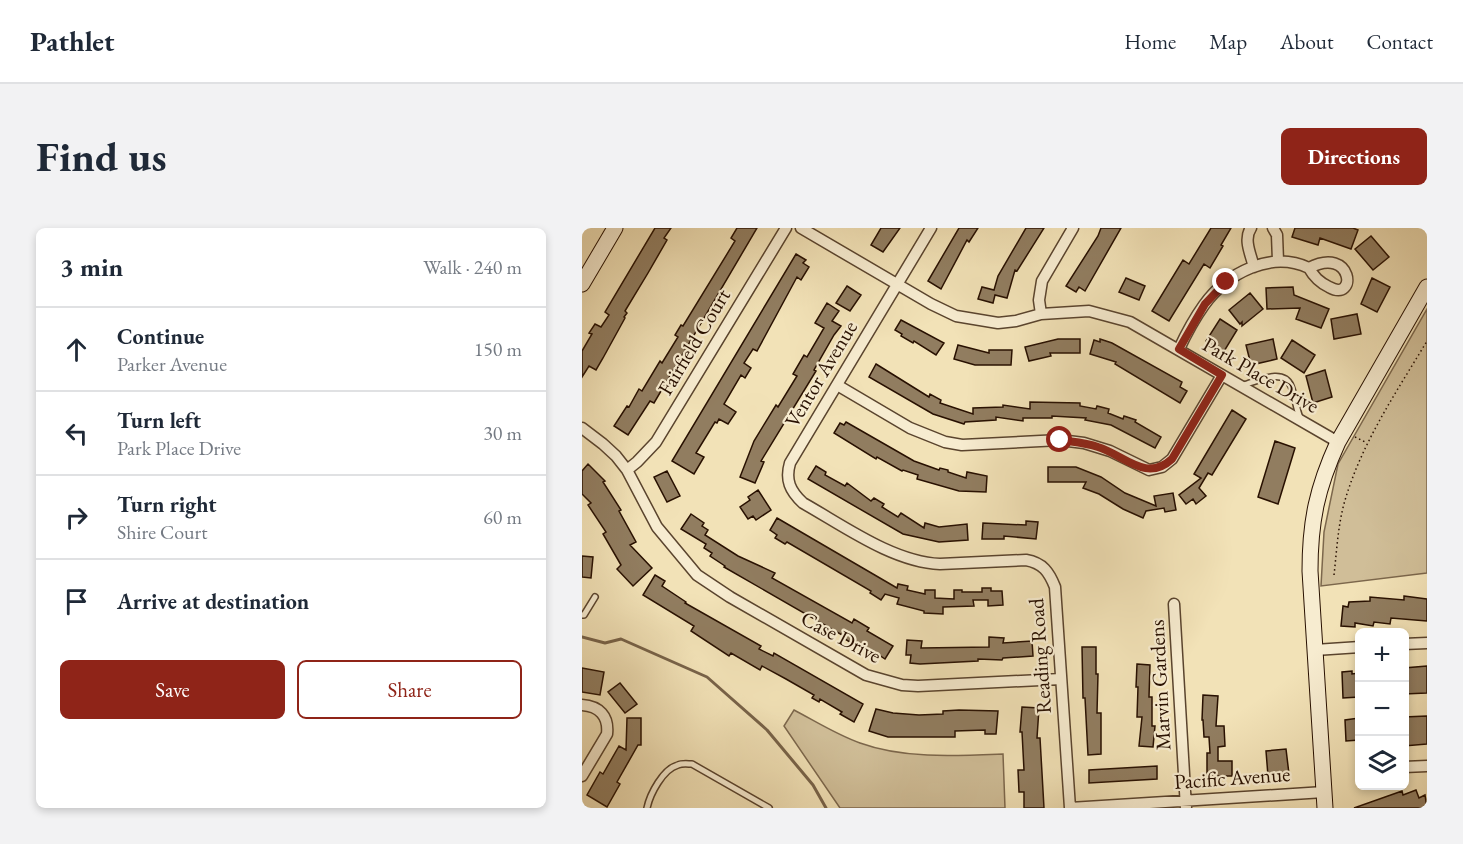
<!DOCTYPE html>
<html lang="en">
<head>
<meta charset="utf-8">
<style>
  :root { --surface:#fff; --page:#f2f2f3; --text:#1f2937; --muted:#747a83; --line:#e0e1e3; --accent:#8f2418 }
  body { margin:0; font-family:"EB Garamond",serif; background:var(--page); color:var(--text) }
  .controls { position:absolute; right:18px; bottom:18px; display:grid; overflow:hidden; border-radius:9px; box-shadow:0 3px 9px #0003 }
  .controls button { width:54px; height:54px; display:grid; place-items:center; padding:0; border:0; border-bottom:2px solid var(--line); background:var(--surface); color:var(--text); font:30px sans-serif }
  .stop { position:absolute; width:18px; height:18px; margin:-14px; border:4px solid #8f2418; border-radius:50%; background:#fff }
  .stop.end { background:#8f2418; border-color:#fff; box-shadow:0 2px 6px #0008 }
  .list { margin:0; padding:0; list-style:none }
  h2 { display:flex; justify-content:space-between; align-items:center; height:78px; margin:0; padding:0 24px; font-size:26px }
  h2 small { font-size:20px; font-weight:400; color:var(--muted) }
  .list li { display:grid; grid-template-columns:39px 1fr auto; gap:18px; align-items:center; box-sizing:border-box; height:84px; padding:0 24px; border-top:2px solid var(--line) }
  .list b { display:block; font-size:22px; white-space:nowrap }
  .list p { margin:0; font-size:20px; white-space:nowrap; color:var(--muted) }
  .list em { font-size:20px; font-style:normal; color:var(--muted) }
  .actions { display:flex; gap:12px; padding:18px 24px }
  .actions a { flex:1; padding:14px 0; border:2px solid var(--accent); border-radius:9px; text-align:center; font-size:21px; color:var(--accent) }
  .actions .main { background:var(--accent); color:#fff }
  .icon { flex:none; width:33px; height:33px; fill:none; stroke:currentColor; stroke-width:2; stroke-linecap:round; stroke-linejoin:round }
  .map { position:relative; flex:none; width:845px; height:580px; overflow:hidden; border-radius:9px }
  header { display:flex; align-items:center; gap:36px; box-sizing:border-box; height:84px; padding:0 30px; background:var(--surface); border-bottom:2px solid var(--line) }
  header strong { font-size:28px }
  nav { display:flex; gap:33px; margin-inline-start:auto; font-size:21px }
  .intro { display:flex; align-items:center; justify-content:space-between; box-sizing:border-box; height:144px; padding:0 36px }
  h1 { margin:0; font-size:42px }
  .button { padding:15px 27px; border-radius:9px; background:var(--accent); color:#fff; font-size:21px; font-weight:700 }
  main { display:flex; gap:36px; padding:0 36px }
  aside { flex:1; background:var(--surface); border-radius:9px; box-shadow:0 3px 9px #0003 }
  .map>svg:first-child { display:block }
</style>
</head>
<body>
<header>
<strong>Pathlet</strong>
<nav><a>Home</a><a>Map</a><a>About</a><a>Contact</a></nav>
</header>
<div class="intro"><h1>Find us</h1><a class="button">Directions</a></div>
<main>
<aside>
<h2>3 min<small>Walk · 240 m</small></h2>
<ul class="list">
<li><svg class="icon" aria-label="ahead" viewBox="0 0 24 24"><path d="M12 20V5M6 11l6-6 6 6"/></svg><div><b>Continue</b><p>Parker Avenue</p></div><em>150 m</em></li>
<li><svg class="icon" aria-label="left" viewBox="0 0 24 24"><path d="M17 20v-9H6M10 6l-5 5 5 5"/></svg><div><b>Turn left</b><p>Park Place Drive</p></div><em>30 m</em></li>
<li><svg class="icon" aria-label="right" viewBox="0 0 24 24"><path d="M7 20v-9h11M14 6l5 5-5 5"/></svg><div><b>Turn right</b><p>Shire Court</p></div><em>60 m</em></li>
<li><svg class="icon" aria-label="arrive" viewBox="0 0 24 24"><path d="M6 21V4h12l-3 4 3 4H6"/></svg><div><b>Arrive at destination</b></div></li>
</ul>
<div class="actions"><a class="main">Save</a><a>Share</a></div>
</aside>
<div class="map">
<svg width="845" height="580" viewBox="0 0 845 580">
  <rect width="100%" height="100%" fill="#f2e2b7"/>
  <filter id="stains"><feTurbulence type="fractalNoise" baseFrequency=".00333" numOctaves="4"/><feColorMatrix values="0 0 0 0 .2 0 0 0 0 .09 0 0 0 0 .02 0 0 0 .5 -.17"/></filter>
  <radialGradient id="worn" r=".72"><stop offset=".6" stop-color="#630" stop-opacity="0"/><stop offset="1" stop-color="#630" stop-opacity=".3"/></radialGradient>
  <path fill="#d0be98" stroke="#7c674c" stroke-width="1.5" d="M845,81V345L739,358L742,304L756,236Z
    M212,482C233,493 255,507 278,515C322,531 374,528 421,526L423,580H258L202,498Z"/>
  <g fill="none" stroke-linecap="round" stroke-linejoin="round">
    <path stroke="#786349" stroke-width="3" d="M0,409L23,415L39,411L125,449L185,502L231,557L244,580"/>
  </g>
  <path fill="#917d60" stroke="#281001" stroke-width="1.5" d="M73,0H89L82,10L85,12L66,45L43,83L45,85L42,89L43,90L21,130L14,142L7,138L0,149V123L10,106L7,105L13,96L19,99L27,87L23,84Z
    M155,0H175L72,175L68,173L46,207L32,198L45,178L47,179L57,161L60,163L78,133L80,135L96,109L93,107L99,97L101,98L153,13L149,10Z
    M299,0H318L301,24L289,17Z
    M377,0H396L387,14L385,12L359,61L346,53Z
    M444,0H462L435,43L433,42L425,70L413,67L411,75L396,71L400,59L412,62L416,48Z
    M519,0H539L503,63L497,59L494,64L484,58L516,8Z
    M629,0H649L639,17L641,18L628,40L622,36L587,93L570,83L601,32L607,36Z
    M713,0H771L776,2L769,21L738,10L736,17L710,9Z
    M789,8L807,29L791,42L773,21Z
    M214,26L224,32L221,35L227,39L219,52L215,49L175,123L171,121L162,135L169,140L163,150L159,147L142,176L154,184L146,196L137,191L135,195L133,194L114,225L122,229L112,246L90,233Z
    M544,50L563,58L557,72L537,64Z
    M790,50L808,59L795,84L779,76Z
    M265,58L279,67L268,83L254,75Z
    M711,59L712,67L747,81L739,100L714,91L718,80L685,81L684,60Z
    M668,65L681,81L660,98V94L658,96L647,82Z
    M245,75L257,83L250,93L259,98L252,107L232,142L234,143L179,233L182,234L173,255L158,249L172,213L194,177L196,179L215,148L211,146L222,127L225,129L242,100L233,95Z
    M775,86L779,106L752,111L749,91Z
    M638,91L655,102L641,125L624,113Z
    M319,92L362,115L354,127L332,113L331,115L319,108L320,106L313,102Z
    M476,111H498V125H468L469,128L447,133L443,119Z
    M518,111L530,115L600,154L598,159L605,163L598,175L533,136L534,134L508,126L512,112L518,114Z
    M691,111L695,131L669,137L664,117Z
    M710,112L733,127L722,145L699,130Z
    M376,117L407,125V122H430L429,137H393L372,131Z
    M294,136L347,169L348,166L359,172L358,175L391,186V180L421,179V177L448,181V174L498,175V178L514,181L515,178L527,181L526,185L541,191L542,188L554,192L553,194L579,209L573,220L529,197L503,192L504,190L470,188V190H441V193L414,189V192L383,194L382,196L351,186L287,149Z
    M743,142L750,169L731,175L724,148Z
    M650,182L664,191L630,247L626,245L617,260L624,268L614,276L611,271L604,276L597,267L619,250L612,246Z
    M264,194L332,233L357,242L358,240L366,242V244L384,250L385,244L405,248L404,264L377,263L335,251L336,247L321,242L320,243L295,229L294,231L252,205L258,195L262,197Z
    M693,213L713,220L696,276L676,269Z
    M6,236L23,253L21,254L39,282L37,283L54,314L48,317L70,340L51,358L35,341L39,337L21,306L24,304L6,277L9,275L0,266V243Z
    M234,238L244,244L243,247L263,258L265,255L289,273L292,270L302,276L300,279L316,289L319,285L342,300L343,295L357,299L385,296L386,312L357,314L321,306L226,251Z
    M466,239H494L519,249L543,265L574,278L572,268L591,265L594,282L583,284L582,280L564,283L561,290L541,281L517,266L501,260L504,254H466Z
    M85,243L98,268L85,274L72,249Z
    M176,262L189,282L174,292L171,288L166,291L158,279L168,272L166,269Z
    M109,286L122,295L120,298L126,302L123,307L156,328L193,345L190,350L270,395L272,391L287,400L285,403L311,418L303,431L297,427L295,430L261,410L262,408L142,339L143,338L128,328L130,325L122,320L124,316L99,301Z
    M195,290L315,360L316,356L326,358L325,362L343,366V362H353V370L372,371V362H380V364H400V360H409V363H420L421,377L406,378V372H391L392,378L361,379V386L342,385V383L315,376L317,370L303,366L299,372L288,365L289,363L205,314L203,316L193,310L195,307L188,302Z
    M444,293L456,294L454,311L422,308V311H400L401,295L444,297Z
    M0,328L11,329L9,350L0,349Z
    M73,347L83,353L80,358L104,374L103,375L179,418L177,421L191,428L192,425L281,476L272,494L258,486L260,484L238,471L237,474L230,470L232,467L204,451L180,438L178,442L149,425L147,428L109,403L112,398L61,367Z
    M822,368L845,371V393L809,390L808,396L792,394L791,398L773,395V399L759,398L761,378L766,379L767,374L788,373V369L822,372Z
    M407,409L422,410L421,415L450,413L451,428L421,430L420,432L396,431V433L338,436L328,435L329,427H324L325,412L340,413L339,420L407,419Z
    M500,419H514V446H516L515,485H519V526L506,527L503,470H501Z
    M555,436L568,437L567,469H570V498H573L571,519L557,518L560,489H555L556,459H554Z
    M845,438V465L822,466V440Z
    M0,440L22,444L18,467L0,464Z
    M770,443V446L777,445V469L761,470L760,444Z
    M38,455L55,476L43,485L26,464Z
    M621,467L636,468L634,498H642L643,518L636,519V533H650V548H625V525H628L627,509H622L621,492H620Z
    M440,479L457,480L455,510H458L462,580H442V564H437L436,542H442L440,504H438Z
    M294,481L311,485L337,487L361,486V483L377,482L416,483L414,506H403V502L373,503V509H306L287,503Z
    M845,488V516L822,518V489Z
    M45,490H59V517H56L35,554L38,556L25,579L5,567L18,544L21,546L37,518L44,522Z
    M777,490V512L764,513L763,492Z
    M704,521L707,546L686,548L684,523Z
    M575,538V551L507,555V542Z
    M834,562L837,570L843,567L845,580H772L820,563L821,567Z"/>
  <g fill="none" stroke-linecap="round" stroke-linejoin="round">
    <g stroke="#5a442e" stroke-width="8">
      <path id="lane" d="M661,157C674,154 701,139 709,158C713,168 714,180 718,190
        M0,387H2L13,369
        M65,580C68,566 81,541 96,537C100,535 106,536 110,536L187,580"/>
    </g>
    <g stroke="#5a442e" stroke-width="13">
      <path id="street" d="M219,0L349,76L374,88L416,95L434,93L459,86L507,83L548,94L756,214
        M349,0L208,235C203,252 208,263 221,275C262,298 311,334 358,336L444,332C461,335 467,344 473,359L488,580
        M669,0C661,11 669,27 672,39
        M691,0L695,7L696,33
        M459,86L457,72L460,53L491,0
        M597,121C604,106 612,91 622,77C645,45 689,22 727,40C732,49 737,54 747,59C776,75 771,17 727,40
        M255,157L328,200L363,214L380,217L478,212L502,215L528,223L567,242L580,239L590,231L640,147
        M0,200L21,216L34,228L45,242L75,299L115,347L148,369L284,447L320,457L336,458L479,451
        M45,242L55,234L74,214L204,0
        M592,376L604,580
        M822,416L845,415
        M733,422L778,419
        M0,477C17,478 27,488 25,506L0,548
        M822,539L845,538
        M488,580L742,564"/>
    </g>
    <g stroke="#281001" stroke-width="17">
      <path id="secondary" d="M0,56L33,0
        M743,580L728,343C728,293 735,260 756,214L845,59"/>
    </g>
    <path stroke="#281001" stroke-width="1.5" stroke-dasharray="1.5 3" stroke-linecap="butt" d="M773,209L785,215
      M752,347C755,321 756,294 764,269C781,213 815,163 845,113"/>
    <use href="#lane" stroke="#f7ecd0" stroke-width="5"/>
    <use href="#street" stroke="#f7ecd0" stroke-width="10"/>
    <use href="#secondary" stroke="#f7ecd0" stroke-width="15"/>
  </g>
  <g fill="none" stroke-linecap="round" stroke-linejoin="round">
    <path stroke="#8f2418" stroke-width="8" d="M478,212C491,214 504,215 516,219C542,227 564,255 590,231L640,147L597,121L623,76L644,54"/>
  </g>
  <g text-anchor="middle" stroke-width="4.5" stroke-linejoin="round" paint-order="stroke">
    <g font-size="21" fill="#281001" stroke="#f7ecd0">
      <text transform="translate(112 114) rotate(-59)" y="7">Fairfield Court</text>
      <text transform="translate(239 146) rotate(-59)" y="7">Ventor Avenue</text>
      <text transform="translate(679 147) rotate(30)" y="7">Park Place Drive</text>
      <text transform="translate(259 409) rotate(28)" y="7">Case Drive</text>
      <text transform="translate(458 428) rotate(-94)" y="7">Reading Road</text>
      <text transform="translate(578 457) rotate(-93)" y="7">Marvin Gardens</text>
      <text transform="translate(650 550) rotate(-4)" y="7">Pacific Avenue</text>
    </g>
  </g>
  <rect width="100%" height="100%" filter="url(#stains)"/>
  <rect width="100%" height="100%" fill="url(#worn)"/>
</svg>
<div class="controls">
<button>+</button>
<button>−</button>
<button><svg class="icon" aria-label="layers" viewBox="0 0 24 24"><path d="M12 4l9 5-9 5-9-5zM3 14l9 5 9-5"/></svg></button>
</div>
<div class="stop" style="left:478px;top:212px"></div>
<div class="stop end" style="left:644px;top:54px"></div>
</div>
</main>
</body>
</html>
